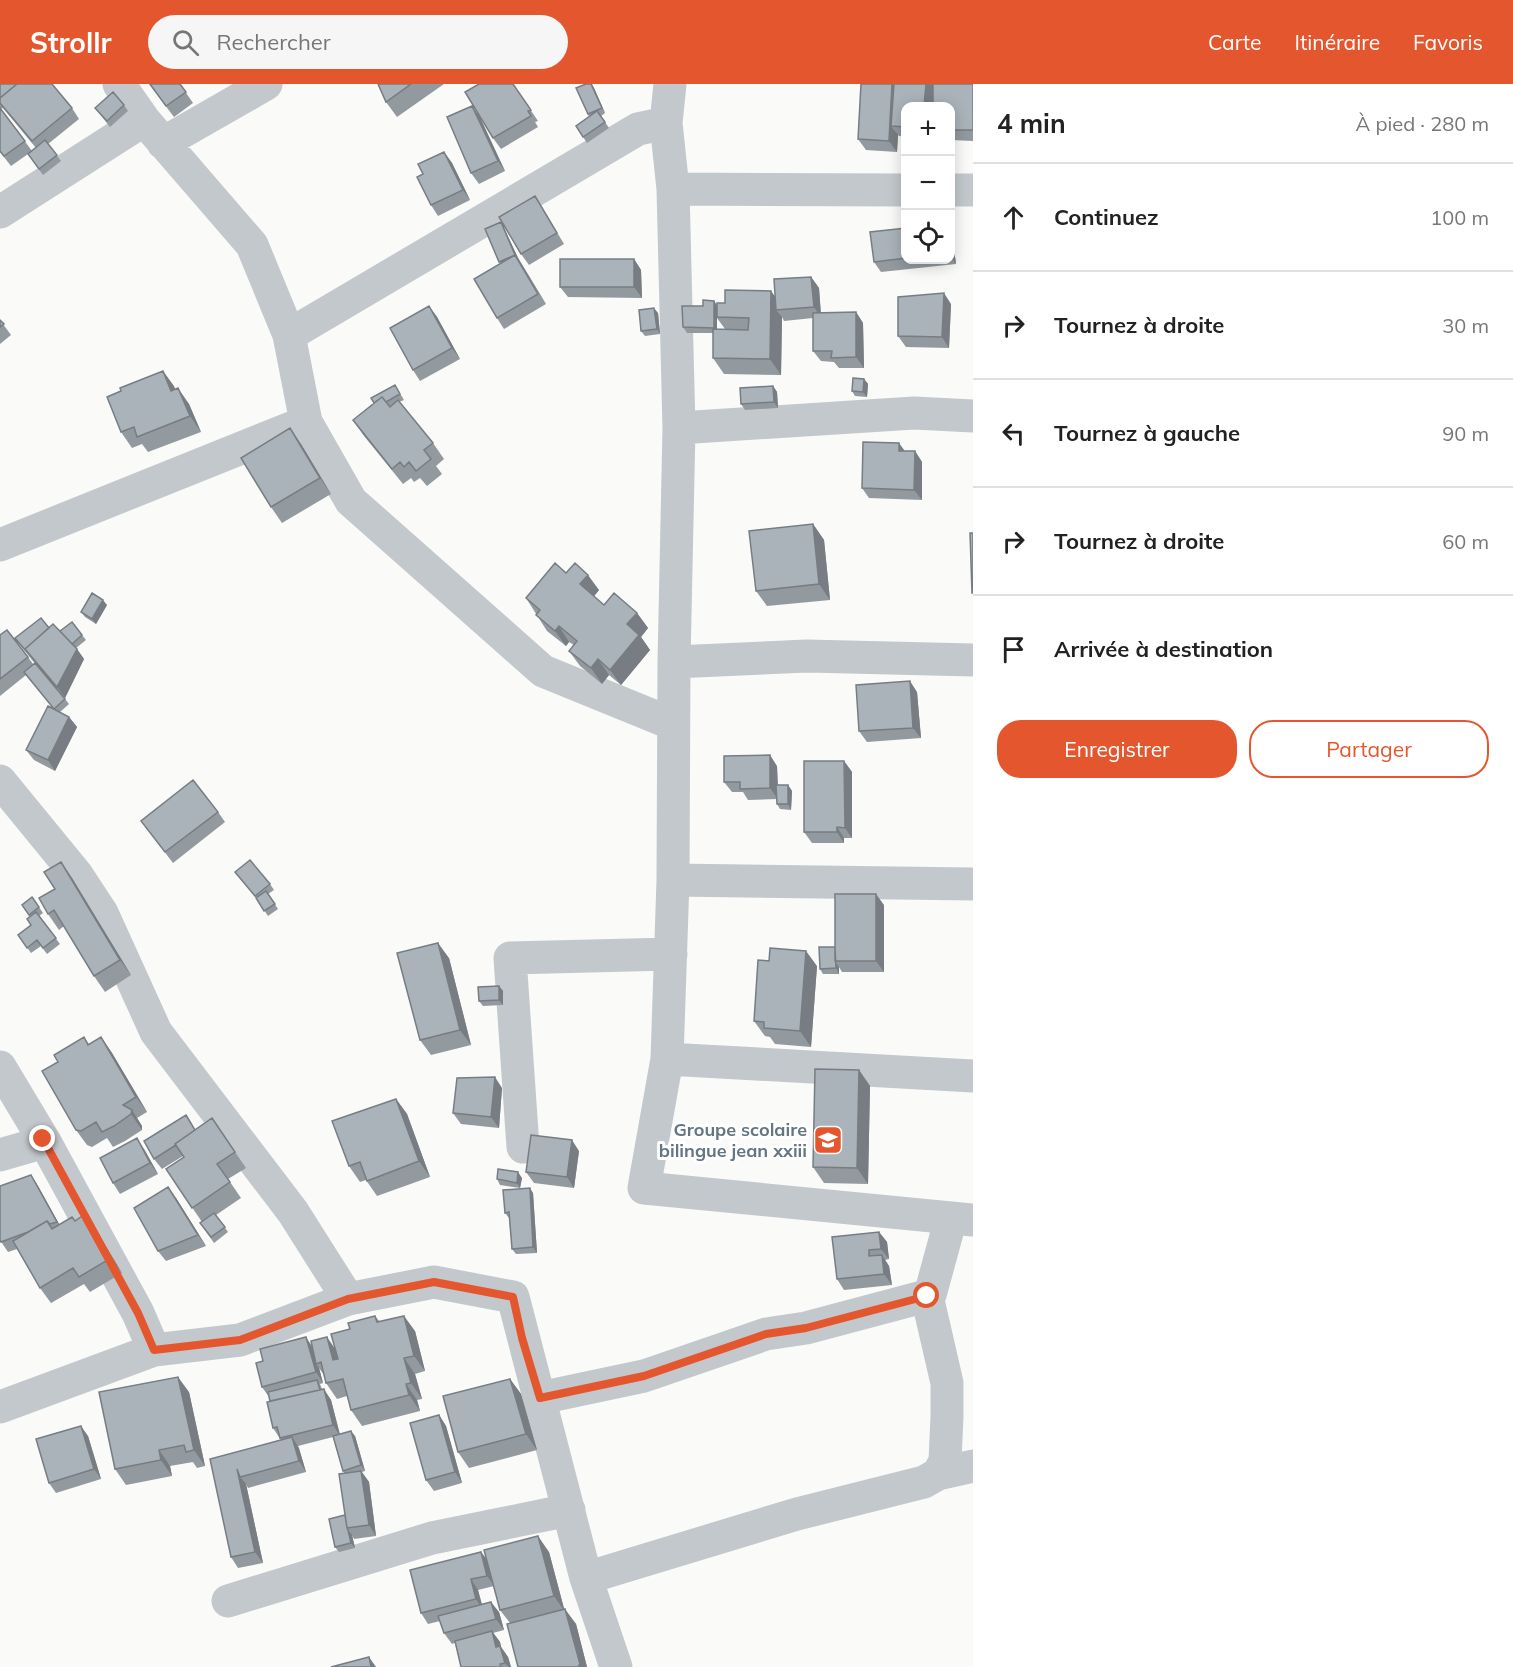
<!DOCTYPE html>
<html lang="fr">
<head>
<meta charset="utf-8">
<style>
  :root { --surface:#fff; --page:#f6f6f6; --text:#222; --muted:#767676; --line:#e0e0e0; --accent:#e4572e }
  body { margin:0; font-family:Mulish,sans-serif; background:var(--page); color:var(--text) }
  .controls { position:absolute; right:18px; top:18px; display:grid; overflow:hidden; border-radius:12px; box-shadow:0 3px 15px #0003 }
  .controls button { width:54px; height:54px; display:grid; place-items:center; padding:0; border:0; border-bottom:2px solid var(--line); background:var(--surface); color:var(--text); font:30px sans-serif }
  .stop { position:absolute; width:18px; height:18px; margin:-14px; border:4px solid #e4572e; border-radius:50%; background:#fff }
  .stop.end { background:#e4572e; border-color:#fff; box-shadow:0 2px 6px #0008 }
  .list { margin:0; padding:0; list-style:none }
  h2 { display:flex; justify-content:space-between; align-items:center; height:78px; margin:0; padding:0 24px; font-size:26px }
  h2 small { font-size:20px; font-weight:400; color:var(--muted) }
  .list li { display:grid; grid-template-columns:39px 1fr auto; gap:18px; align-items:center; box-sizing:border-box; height:108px; padding:0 24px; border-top:2px solid var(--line) }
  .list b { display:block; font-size:22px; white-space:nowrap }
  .list em { font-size:20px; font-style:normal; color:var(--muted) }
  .actions { display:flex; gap:12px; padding:18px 24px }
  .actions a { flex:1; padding:14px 0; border:2px solid var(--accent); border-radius:24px; text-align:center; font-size:21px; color:var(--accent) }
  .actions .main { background:var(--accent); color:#fff }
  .icon { flex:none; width:33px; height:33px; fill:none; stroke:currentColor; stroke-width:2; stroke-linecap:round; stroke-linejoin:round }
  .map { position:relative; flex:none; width:973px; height:1583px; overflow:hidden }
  header { display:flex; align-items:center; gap:36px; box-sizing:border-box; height:84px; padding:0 30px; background:var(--accent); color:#fff }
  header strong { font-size:28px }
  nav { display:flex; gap:33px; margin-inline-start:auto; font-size:21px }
  .search { width:420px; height:54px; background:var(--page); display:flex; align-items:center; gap:15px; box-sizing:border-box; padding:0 21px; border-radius:33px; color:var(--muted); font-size:22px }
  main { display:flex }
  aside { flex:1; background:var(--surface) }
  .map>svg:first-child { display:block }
</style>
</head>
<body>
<header>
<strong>Strollr</strong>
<div class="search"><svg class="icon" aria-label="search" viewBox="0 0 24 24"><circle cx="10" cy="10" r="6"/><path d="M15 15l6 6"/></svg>Rechercher</div>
<nav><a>Carte</a><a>Itinéraire</a><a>Favoris</a></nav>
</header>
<main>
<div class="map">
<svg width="973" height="1583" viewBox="0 0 973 1583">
  <rect width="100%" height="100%" fill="#fafaf8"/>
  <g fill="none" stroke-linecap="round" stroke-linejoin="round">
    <path stroke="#c3c8cc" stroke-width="33" d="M119,0L144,36L252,161L289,251L306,338L351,417L543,587L673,640
      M670,0L666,39L673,105L679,344L674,578L673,796
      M163,59L266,0
      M673,105L906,106
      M950,106H973
      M0,128L144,36
      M289,251L638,45L666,39
      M679,344L914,329L973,332
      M0,461L306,338
      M674,578L807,572L973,576
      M0,697L77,791L102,829L156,948L293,1128L348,1215
      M973,800L673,796L667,975L644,1104L973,1136
      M667,975L973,992
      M0,983L45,1058L138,1229L154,1266L240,1256L348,1215L434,1198L513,1213L586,1494L616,1583
      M523,1063L510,874L671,870
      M0,1071L45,1058
      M540,1314L644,1292L766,1250L806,1244L930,1211L951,1134
      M0,1323L154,1266
      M938,1390L973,1382
      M586,1494L797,1430L924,1398L938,1390L945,1377L947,1332V1299L927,1212
      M228,1517L432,1454L569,1426"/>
  </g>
  <path fill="#929a9f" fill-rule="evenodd" d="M0,0L72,24L79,35L48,60L61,77L43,91L28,70L11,82L0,68ZM3,24L36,64L32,67L1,25Z
    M149,0H180L193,19L174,33Z
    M378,0H444L397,33L386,18Z
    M513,0L538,37L535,38L538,43L501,65L493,54Z
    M586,0H592L594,4L605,29L601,32L609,44L587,59L576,42L589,33L588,30Z
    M861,0H973V57L951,56V22H933V13V22H906V53L899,52L898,51L897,68L866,66L858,55Z
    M124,21L128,27L110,43L95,24Z
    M472,22L505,87L479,100L471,89Z
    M444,68L452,79L470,116L438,132L431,121L423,90Z
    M542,123L564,160L529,181L521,170Z
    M501,138L504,144L518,174L546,220L504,245L497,234L501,180L499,178Z
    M906,144V176H951V147L952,150L956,180L881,188L874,178Z
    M634,175L641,186L642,214L568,213L560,203Z
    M811,193L819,204L821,229L856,228L863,239L864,284H839L834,278L821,277L813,267V234L784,237L782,233L781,291L724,290L713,274V249H687L683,243L703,222L714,217L717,221L771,207L776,214ZM717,234L725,245H717Z
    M951,220L949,264L906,263L898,252Z
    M429,222L437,233L460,275L420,297L413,286Z
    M658,229L660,250L645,252L641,247Z
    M0,236L11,251L0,260Z
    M163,287L175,305L189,320L201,348L148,368L142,360L132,364L121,348V307Z
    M864,295L868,300L867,313L855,312L852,307Z
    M395,301L404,316L399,318L433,359L444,375L436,382L442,390L427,402L420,394L414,398L411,394L403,400L364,352L353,336Z
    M773,302L777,308L778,324L745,326L741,320Z
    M301,360L331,410L282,439L271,423Z
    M915,367L922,378V416L869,414L862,404Z
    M813,440L824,456L830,516L767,522L756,507Z
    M566,489L599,506L594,512L604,521L637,529L648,544L641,553L650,566L621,601L609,591L602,600L580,582L569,567L574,561L569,558L566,562L547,547L526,514Z
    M107,521L96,540L85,533L81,528Z
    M49,544L63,550L82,551L86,556L76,564L84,575L65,614L32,576L15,554Z
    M0,551L28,573L33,580L65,615L69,620L60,628L69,633L77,643L55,687L34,676L26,666L53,624L26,591L0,612Z
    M917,608L921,654L867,658L859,647Z
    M844,677L852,688V754H844V759H812L804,748Z
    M777,682L778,701H788L792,707L791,726L780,725L777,720V715L748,716L743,708H732L724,698Z
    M218,728L225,738L173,779L141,737Z
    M61,778L72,794L131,891L105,908L94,892L64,842L59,846L48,830Z
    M235,788L270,800L274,806L268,810L278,825L268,832L256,814Z
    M32,813L43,829L39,832L60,860L47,870L41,862L31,869L18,851L31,841L30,833L22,821Z
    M884,821V888H842L839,883V890H823L820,885L835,863Z
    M449,874L471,961L431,971L420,956Z
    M817,882L811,963L775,960L770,953L765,952L754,937Z
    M499,902L503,907V921L483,922L479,917Z
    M84,953L89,960L101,953L112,969L147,1028L137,1034L142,1042V1046L125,1057L113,1063L107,1054L92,1063L87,1061L76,1046L58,978Z
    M859,986L870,1002L868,1100L824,1099L813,1083Z
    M502,1004L499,1044L461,1040L453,1029Z
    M396,1015L407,1030L430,1093L377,1112L366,1096L360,1098L349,1082Z
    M212,1034L246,1084L228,1095L241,1114L216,1131L228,1148L214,1159L200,1139L202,1138L166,1085L184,1073L183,1072L162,1085L154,1075Z
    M144,1065L158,1090L120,1110L113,1099Z
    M579,1067L574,1104L534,1099L526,1088Z
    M31,1091L38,1102L59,1140L75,1137L85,1130L96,1146L122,1189L90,1208L84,1200L51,1219L40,1204L17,1165L8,1168L0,1156Z
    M522,1094L520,1104L500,1101L497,1095Z
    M533,1109L537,1169L516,1170L512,1165L509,1134L505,1129Z
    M176,1114L206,1162L166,1177L158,1167Z
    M879,1148L887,1158L889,1175L885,1176L889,1182L892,1201L844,1206L837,1195Z
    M375,1232L380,1238L415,1247L425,1287L415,1290L422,1315L417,1316L420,1327L362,1342L351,1326L347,1312L337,1315L326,1299L324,1291L319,1284L323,1299L320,1300L322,1305L331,1316L340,1350L355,1352L365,1387L362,1388L369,1398L376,1452L354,1455L352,1451L355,1464L339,1468L335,1463L345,1431V1390L343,1387L333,1353L298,1362L306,1388L248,1404L246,1400L263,1479L238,1484L231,1473L210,1375L281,1356L273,1344L269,1313L262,1303L312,1262L335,1265L350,1245Z
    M510,1295L521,1310L537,1366L469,1384L458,1368Z
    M189,1308L205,1382L197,1384L193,1378L170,1382L172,1392L126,1401L115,1385Z
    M439,1331L446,1342L462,1399L434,1407L426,1396Z
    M88,1352L101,1395L56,1409L49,1399Z
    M549,1468L564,1525L576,1540L587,1583H518L510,1539L500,1526L494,1502L478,1506L482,1520L499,1528L504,1546L493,1549L500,1558L501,1563L508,1573L511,1583H461L455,1559L452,1560L444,1549L440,1537L428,1540L421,1529L487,1476Z"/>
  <path fill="#777d82" d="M591,0L594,4L605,29L602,24Z
    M892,0H900L891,42L898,51L897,68L889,57Z
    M926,0H934L933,22H924Z
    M472,22L480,33L505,87L498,77Z
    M444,68L452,79L470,116L463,106Z
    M501,138L504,144L518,174L546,220L515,171Z
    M951,147L952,150L956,180L951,172Z
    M634,175L641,186L642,214L634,203Z
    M811,193L819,204L821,234L814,223Z
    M771,207L782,223L776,226L782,233L781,291L770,275Z
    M944,209L951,220L949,264L942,253Z
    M714,217L717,222V249L714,244Z
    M429,222L437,233L460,275L452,264Z
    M654,224L658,229L660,250L657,245Z
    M856,228L863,239L864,284L856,273Z
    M163,287L174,302L182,323L171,307Z
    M864,295L868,300L867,313L863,308Z
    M773,302L777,308L778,324L774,318Z
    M178,304L189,320L201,348L190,332Z
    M290,344L301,360L331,410L320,394Z
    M899,359L907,370L899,367Z
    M915,367L922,378V416L914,406Z
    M813,440L824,456L830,516L819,500Z
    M588,491L599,506L591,516L580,500Z
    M103,516L107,521L96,540L92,535Z
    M637,529L648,544L641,553L650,566L621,601L610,586L627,540Z
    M559,542L569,558L566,562L555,547Z
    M77,565L84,575L65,614L57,603Z
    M598,575L609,591L602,600L591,584Z
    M910,597L917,608L921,654L913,644Z
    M69,633L77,643L55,687L48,676Z
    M770,671L777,682L778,715L770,704Z
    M844,677L852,688V754L845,744Z
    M788,701L792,707L791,726L788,720Z
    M837,743L844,754V759L837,748Z
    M61,778L72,794L131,891L120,876Z
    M876,810L884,821V888L876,877Z
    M438,859L449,874L471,961L460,946Z
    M806,867L817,882L811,963L800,947Z
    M835,878L839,883V890L836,884Z
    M499,902L503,907V921L499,916Z
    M101,953L112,969L147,1028L136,1013Z
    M859,986L870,1002L868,1100L857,1084Z
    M495,993L502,1004L499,1044L491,1033Z
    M396,1015L407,1030L430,1093L419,1077Z
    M132,1026L142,1042V1046L131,1030Z
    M137,1054L144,1065L158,1090L150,1079Z
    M572,1056L579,1067L574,1104L567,1093Z
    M518,1088L522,1094L520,1104L517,1099Z
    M31,1091L38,1102L64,1149L57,1138Z
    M168,1103L176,1114L206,1162L198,1151Z
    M530,1104L533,1109L537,1169L533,1163Z
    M85,1130L96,1146L122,1189L111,1174Z
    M879,1148L887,1158L889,1175L881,1165Z
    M882,1171L889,1182L892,1201L884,1190Z
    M404,1232L415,1247L425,1287L414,1272Z
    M306,1253L313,1264L316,1280L319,1284L323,1299L316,1288Z
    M327,1253L338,1269L344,1292L333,1276Z
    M404,1274L415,1290L422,1315L411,1299Z
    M178,1293L189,1308L205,1382L194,1366Z
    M510,1295L521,1310L537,1366L526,1350Z
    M406,1300L417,1316L420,1327L409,1311Z
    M324,1305L331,1316L340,1352L333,1341Z
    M439,1331L446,1342L462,1399L455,1388Z
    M81,1342L88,1352L101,1395L94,1385Z
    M351,1347L355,1352L365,1387L361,1381Z
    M292,1353L299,1364L306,1388L299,1377Z
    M159,1366L170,1382L172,1392L161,1376Z
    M237,1385L240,1393L246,1400L263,1479L255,1468Z
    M361,1387L369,1398L376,1452L369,1441Z
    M348,1446L352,1451L355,1464L351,1459Z
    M538,1452L549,1468L565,1528L554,1512Z
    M481,1468L489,1478L495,1502L487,1492Z
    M471,1495L478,1506L483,1526L476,1515Z
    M491,1518L499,1528L504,1546L496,1535Z
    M565,1525L576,1540L587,1583H578Z
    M492,1547L500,1558L501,1563L508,1573L511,1583H508L496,1563Z
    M369,1573L376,1583H371Z"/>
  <path fill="#aab3b9" stroke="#777d82" stroke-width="1.5" d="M0,0H17L0,14Z
    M17,0H52L72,24L32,57L0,19V14Z
    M150,0H180L186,8L166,22Z
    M378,0H411L386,18Z
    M479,0H513L531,26L528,27L531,32L493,54L465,8Z
    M586,0H591L602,24L588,30L576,4Z
    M861,0H892L889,57L858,55Z
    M894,0H926L924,22H906V43L891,42Z
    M933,0H973V46H951V22H933Z
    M113,8L124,21L107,37L95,24Z
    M472,22L498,77L471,89L447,33Z
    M0,24L25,57L4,72L0,67Z
    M597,27L605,38L583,53L576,42Z
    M45,56L57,71L39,85L28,70Z
    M444,68L463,106L431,121L417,93L423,90L418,80Z
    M535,112L557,149L521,170L499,133Z
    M501,138L515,171L499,178L485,145Z
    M906,144V174L874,178L870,148Z
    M515,171L538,210L497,234L474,195Z
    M560,175H634V203H560Z
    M811,193L814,223L776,226L774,195Z
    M725,206L771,207L770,275L713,274V245L748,246L749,234L717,233V219H725Z
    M944,209L942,253L898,252V213Z
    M703,216L714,217V244L683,243L682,222H703Z
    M429,222L452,264L413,286L390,244Z
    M654,224L657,245L641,247L639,226Z
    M856,228V273L831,274L832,267H813V229Z
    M0,236L4,240L0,243Z
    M163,287L171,307L178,304L190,332L137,353L134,343L121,348L107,313L121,307L120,304Z
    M853,294L864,295L863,308L852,307Z
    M395,301L400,310L386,318L382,313L374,319L371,314Z
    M773,302L774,318L741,320L740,304Z
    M382,313L390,323L398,316L433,359L424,366L431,375L416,387L409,378L404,383L400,378L392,385L353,336Z
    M290,344L320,394L271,423L241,374Z
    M863,358L899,359V367H915L914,406L862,404Z
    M813,440L819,500L756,507L749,447Z
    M970,449H973V509H972Z
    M555,479L566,489L575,479L588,491L580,500L604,521L614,509L637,529L627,540L639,551L610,586L598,575L591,584L569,567L577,557L559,542L555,547L536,531L540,526L526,514Z
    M92,509L103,516L92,535L81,528Z
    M41,534L49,544L25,565L26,567L15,554Z
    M72,538L82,551L72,560L60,547Z
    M53,540L77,565L57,603L25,565Z
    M7,546L28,573L0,595V551Z
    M35,579L65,615L54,625L24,588Z
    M910,597L913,644L859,647L856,601Z
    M48,622L69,633L48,676L26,666Z
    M770,671V704L740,705V698H724V672Z
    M804,677H844L845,744L837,743V748H804Z
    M193,696L218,728L165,768L141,737Z
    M776,701H788V720H777Z
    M250,776L270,800L255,812L235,788Z
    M61,778L120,876L94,892L54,826L48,830L39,814L55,805L44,788Z
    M266,807L275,820L264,827L256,814Z
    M835,810H876V877H835Z
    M32,813L39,823L29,831L22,821Z
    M36,828L56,854L43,864L37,856L27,864L18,851L31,841L27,835Z
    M438,859L460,946L420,956L397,869Z
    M819,863H835L836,884L820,885Z
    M770,864L806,867L800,947L764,944V938L754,937L758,876L769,877Z
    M499,902V916L479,917L478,903Z
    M84,953L88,961L101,953L136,1013L123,1021L132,1026L131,1030L114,1042L102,1048L96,1038L81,1047L76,1046L42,987L58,978L54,971Z
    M815,985L859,986L857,1084L813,1083Z
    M495,993L491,1033L453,1029L457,994Z
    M396,1015L419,1077L367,1097L360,1078L349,1082L332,1037Z
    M186,1031L195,1046L175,1060L176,1061L154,1075L144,1057Z
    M212,1034L235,1068L217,1080L230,1098L192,1124L166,1085L184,1073L175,1060Z
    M531,1051L572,1056L567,1093L526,1088Z
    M137,1054L150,1079L113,1099L100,1074Z
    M498,1085L518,1088L517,1099L497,1095Z
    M31,1091L57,1138L50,1140L47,1137L28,1148L1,1158L0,1156V1102Z
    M168,1103L198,1151L158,1167L134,1124Z
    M530,1104L533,1163L512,1165L509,1128L505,1129L503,1106Z
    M214,1129L225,1143L211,1153L200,1139Z
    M85,1130L111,1174L79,1193L73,1184L40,1204L13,1157L47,1137L52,1145L72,1133L75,1137Z
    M879,1148L881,1165L869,1166V1172L882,1171L884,1190L837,1195L832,1153Z
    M375,1232L377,1238L404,1232L414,1272L404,1274L411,1299L406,1300L409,1311L351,1326L343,1295L326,1299L321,1278L316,1280L311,1257L327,1253L333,1276L338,1275L331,1250L350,1245L348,1239Z
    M306,1253L316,1288L262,1303L256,1279L263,1277L260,1265Z
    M178,1293L194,1366L186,1368L184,1361L159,1366L161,1376L115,1385L99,1308Z
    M510,1295L526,1350L458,1368L443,1312Z
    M317,1296L320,1306L270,1317L268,1308Z
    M324,1305L333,1341L280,1354L277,1343L273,1344L267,1318Z
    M439,1331L455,1388L426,1396L410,1339Z
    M81,1342L94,1385L49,1399L36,1355Z
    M351,1347L361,1381L343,1387L333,1352Z
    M292,1353L299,1377L240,1393L237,1385L255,1468L231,1473L210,1375Z
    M361,1387L369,1441L347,1444L339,1390Z
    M345,1431L347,1444L348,1446L351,1459L335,1463L329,1435Z
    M538,1452L554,1512L500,1526L484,1466Z
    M481,1468L487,1492L471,1495L476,1515L421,1529L410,1486Z
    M491,1518L496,1535L444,1549L438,1532Z
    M565,1525L580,1580L578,1583H518L507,1540Z
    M492,1547L496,1563L500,1562L505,1579L500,1580L501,1583H461L455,1557Z
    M369,1573L371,1583H331Z"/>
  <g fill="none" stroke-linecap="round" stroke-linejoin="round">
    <path stroke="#e4572e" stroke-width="8" d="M43,1055L138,1229L154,1266L240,1256L348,1215L434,1198L513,1213L522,1254L540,1314L644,1292L766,1250L806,1244L927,1212"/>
  </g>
  <defs>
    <g id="school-square" transform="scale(1.5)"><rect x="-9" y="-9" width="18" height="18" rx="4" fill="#e4572e" stroke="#fff"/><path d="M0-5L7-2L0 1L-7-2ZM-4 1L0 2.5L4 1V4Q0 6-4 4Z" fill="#fff"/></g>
  </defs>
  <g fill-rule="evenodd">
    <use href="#school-square" x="828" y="1056"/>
  </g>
  <g text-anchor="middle" stroke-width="6" stroke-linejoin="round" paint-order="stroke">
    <g font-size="18" font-weight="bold" fill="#657683" stroke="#fff" text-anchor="end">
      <text x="807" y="1052">Groupe scolaire<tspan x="807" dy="21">bilingue jean xxiii</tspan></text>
    </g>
  </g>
</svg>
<div class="controls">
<button>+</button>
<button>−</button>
<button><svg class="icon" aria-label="locate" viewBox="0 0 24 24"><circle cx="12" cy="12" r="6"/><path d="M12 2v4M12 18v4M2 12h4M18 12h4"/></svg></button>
</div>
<div class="stop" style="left:927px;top:1212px"></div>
<div class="stop end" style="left:43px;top:1055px"></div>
</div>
<aside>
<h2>4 min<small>À pied · 280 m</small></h2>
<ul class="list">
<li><svg class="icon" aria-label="ahead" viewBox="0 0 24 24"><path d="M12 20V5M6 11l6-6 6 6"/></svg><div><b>Continuez</b></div><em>100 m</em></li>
<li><svg class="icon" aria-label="right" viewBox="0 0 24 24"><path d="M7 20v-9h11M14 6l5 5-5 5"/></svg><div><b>Tournez à droite</b></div><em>30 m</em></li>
<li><svg class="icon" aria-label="left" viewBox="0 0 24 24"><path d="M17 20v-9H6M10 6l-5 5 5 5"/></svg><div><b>Tournez à gauche</b></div><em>90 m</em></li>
<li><svg class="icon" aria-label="right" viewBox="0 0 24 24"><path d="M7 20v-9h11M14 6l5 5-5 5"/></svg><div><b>Tournez à droite</b></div><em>60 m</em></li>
<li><svg class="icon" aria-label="arrive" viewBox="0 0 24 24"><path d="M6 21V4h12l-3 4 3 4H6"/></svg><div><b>Arrivée à destination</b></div></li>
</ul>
<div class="actions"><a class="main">Enregistrer</a><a>Partager</a></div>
</aside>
</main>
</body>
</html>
